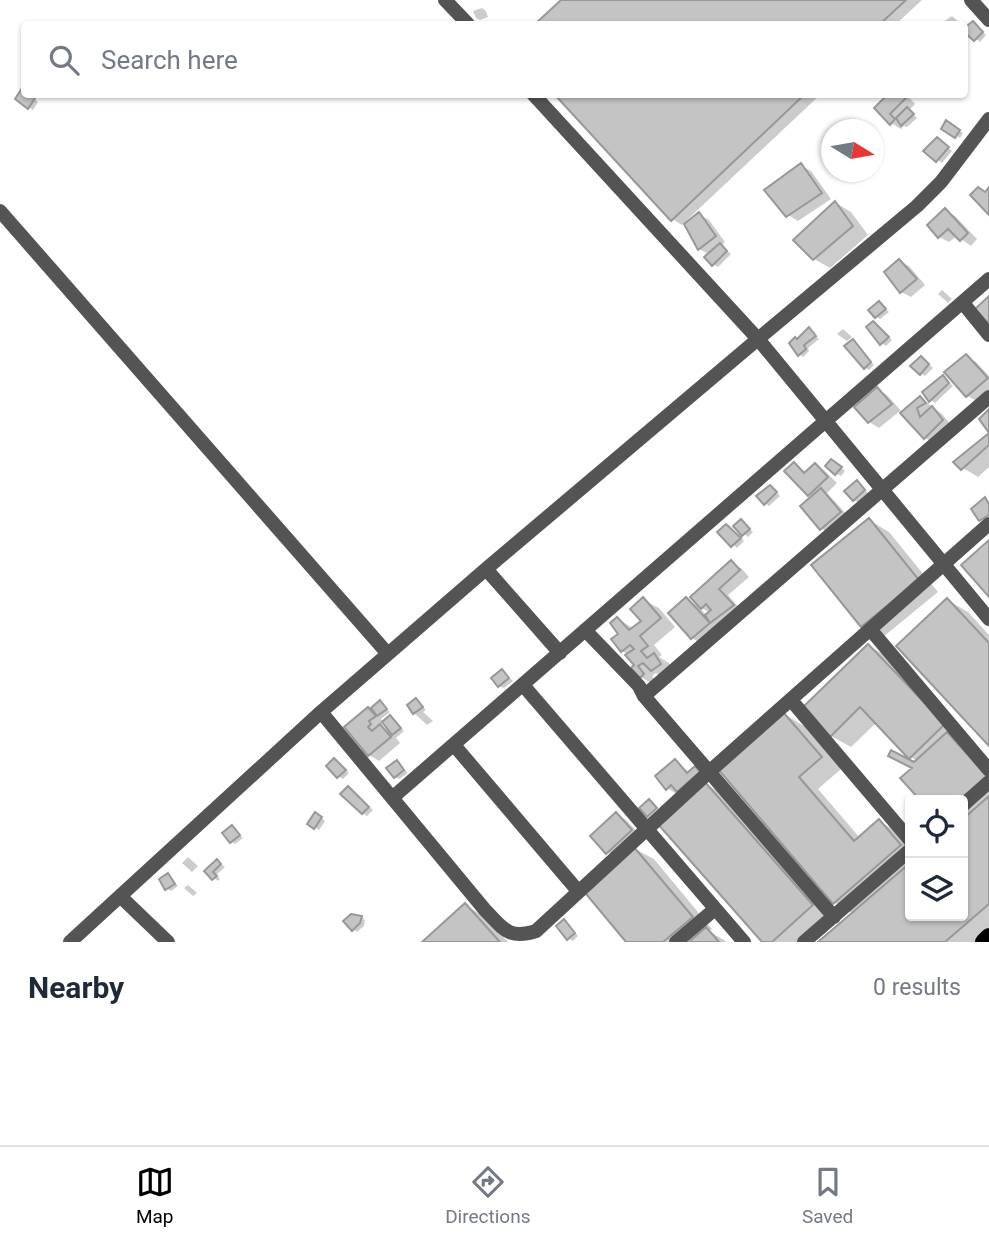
<!DOCTYPE html>
<html lang="en">
<head>
<meta charset="utf-8">
<style>
  :root { --surface:#fff; --page:#f2f2f3; --text:#1f2937; --muted:#747a83; --line:#e0e1e3; --accent:#000 }
  body { margin:0; font-family:Roboto,sans-serif; background:var(--page); color:var(--text) }
  .controls { position:absolute; right:21px; bottom:21px; display:grid; overflow:hidden; border-radius:7px; box-shadow:0 2px 5px #0004 }
  .controls button { width:63px; height:63px; display:grid; place-items:center; padding:0; border:0; border-bottom:2px solid var(--line); background:var(--surface); color:var(--text); font:35px sans-serif }
  .compass { position:absolute; left:821px; top:119px; width:63px; height:63px; border-radius:50%; background:var(--surface); box-shadow:0 2px 5px #0004; rotate:101deg }
  .list { margin:0; padding:0; list-style:none }
  h2 { display:flex; justify-content:space-between; align-items:center; height:91px; margin:0; padding:0 28px; font-size:30px }
  h2 small { font-size:23px; font-weight:400; color:var(--muted) }
  .icon { flex:none; width:38px; height:38px; fill:none; stroke:currentColor; stroke-width:2; stroke-linecap:round; stroke-linejoin:round }
  .map { position:relative; flex:none; width:989px; height:942px; overflow:hidden }
  .search { position:absolute; background:var(--surface); box-shadow:0 2px 5px #0004; left:21px; right:21px; top:21px; height:77px; display:flex; align-items:center; gap:18px; box-sizing:border-box; padding:0 24px; border-radius:7px; color:var(--muted); font-size:26px }
  .sheet { height:203px; background:var(--surface) }
  nav { display:flex; justify-content:space-around; align-items:center; box-sizing:border-box; height:98px; border-top:2px solid var(--line); background:var(--surface); font-size:19px; color:var(--muted) }
  nav a { display:grid; justify-items:center; gap:4px }
  nav .on { color:var(--accent) }
  .map>svg:first-child { display:block }
</style>
</head>
<body>
<div class="map">
<svg width="989" height="942" viewBox="0 0 989 942">
  <rect width="100%" height="100%" fill="#fff"/>
  <path fill="#0003" fill-rule="evenodd" d="M564,0H922L896,24H538Z
    M482,8L486,11L488,17L480,20L476,18L473,11Z
    M952,16L961,24H940Z
    M973,23L986,35L980,42L965,30Z
    M23,91L24,94H29L38,102L33,110L29,107Z
    M556,94H821L687,220L689,222L699,214L709,220L725,242L721,245L731,254L718,267L713,264L709,254L699,249L685,222L682,225L672,219Z
    M890,94H906L915,104L909,110L917,118L907,127L904,126L901,129L891,123L876,108Z
    M947,123L963,133L960,138L944,128Z
    M941,142L952,151L942,163L926,151Z
    M801,166L811,171L831,199L798,221L788,215Z
    M836,203L851,212L868,235L830,268L814,259Z
    M945,211L955,216L977,239L971,246L957,236L949,242L939,237Z
    M899,261L909,266L925,285L911,297L901,292Z
    M942,290L952,299L948,303L938,294Z
    M879,303L889,312L880,319L876,316Z
    M873,323L892,340L886,346L881,343Z
    M809,329L819,339L808,348L809,351L803,357L799,354L798,341Z
    M843,329L852,337L847,341L837,334Z
    M853,342L874,365L869,370L865,367Z
    M966,356L976,362L989,376V391L977,401L967,396Z
    M925,361L933,368L925,376L921,373Z
    M943,377L953,386L935,403L931,400Z
    M877,389L887,395L903,413L921,398L942,414L952,426L935,443L925,438L900,411L879,428L869,422L856,407Z
    M989,435V467L978,477L963,468Z
    M835,463L845,471L841,476L836,473Z
    M794,464L807,473L815,465L825,471L837,483L827,493L850,518L830,534L821,528L813,497L787,471Z
    M857,482L868,493L858,502L854,500Z
    M774,489L780,496L769,506L765,503Z
    M869,520L889,532L938,592L883,637L863,625Z
    M741,521L753,532L748,537L735,526Z
    M731,529L744,541L737,548L720,532Z
    M732,563L741,568L749,577L728,595L742,611L702,644L692,638L670,613L686,599L700,607ZM698,606L710,613L707,616Z
    M643,600L659,608L675,627L654,645L662,655L659,657L669,663L675,673L667,679L656,673L652,676L658,684L656,686L641,677L629,655L622,651L617,619L633,628L644,621Z
    M947,600L968,612L989,635V743Z
    M868,646L889,657L989,772V933L978,942H820L854,914L834,902L720,769L784,714L804,726L841,769L818,789L860,838L879,821L899,833L910,846V916H963V800H922L902,778L913,768L917,761L911,757L877,722L851,747L831,736Z
    M502,671L513,681L504,688L499,686Z
    M416,700L426,710L423,712L433,721L427,725L414,713Z
    M380,703L390,712L381,719L384,722L390,717L404,731L396,738L400,743L379,761L369,755L347,727L369,709L378,715ZM384,722L392,733L380,726Z
    M335,760L349,773L343,779L338,776Z
    M675,761L690,773L695,768L705,774L704,783L724,795L833,918L805,942H764L677,794L667,788Z
    M397,762L408,773L399,779L395,777Z
    M352,791L373,810L367,816L363,813Z
    M616,814L626,820L641,836L633,848L654,859L712,929L709,931L727,942H628L620,859L607,852Z
    M320,817L325,821L319,830L315,827Z
    M232,827L243,838L235,844L231,841Z
    M188,857L198,866L192,872L182,863Z
    M217,861L225,867L216,875L220,879L218,881L206,871Z
    M168,875L178,886L171,891L167,888Z
    M188,885L197,893L193,896L184,888Z
    M465,905L485,917L508,942H425Z
    M361,917L365,920L364,926L357,932L353,929Z
    M564,921L578,936L573,941L568,938Z"/>
  <path fill="#c4c4c4" stroke="#989898" stroke-width="2" d="M561,0H906L880,24H535Z
    M973,21L983,32L974,41L964,32V28Z
    M22,88L24,94H30L35,98L28,109L15,99Z
    M554,94H805L671,221Z
    M888,94H903L906,98L890,114L895,119L890,125L874,108Z
    M907,107L914,114L901,126L896,118Z
    M946,120L960,130L955,138L941,129Z
    M937,137L949,147L936,162L923,151Z
    M801,163L822,193L786,217L764,190Z
    M978,187L985,192L989,187V215L970,195Z
    M835,201L853,226L813,260L793,240Z
    M945,208L968,233L960,241L948,229L938,238L927,225Z
    M699,212L716,236L698,250L684,224Z
    M720,243L727,251L712,266L704,257Z
    M899,259L917,279L900,293L884,272Z
    M989,296V324L975,309Z
    M879,301L886,309L875,318L868,310Z
    M873,321L889,337L880,345L866,327Z
    M809,327L816,336L804,345L806,349L798,356L789,343L795,337L797,339Z
    M853,339L871,362L864,369L844,346Z
    M966,354L988,378L966,397L944,372Z
    M921,356L929,364L920,375L910,366Z
    M943,375L949,383L929,402L922,392Z
    M877,387L892,404L868,423L854,407Z
    M920,396L926,403L917,408L920,417L932,406L943,420L924,439L900,413Z
    M989,409V445L961,470L953,462L989,433L979,419Z
    M831,459L842,467L835,475L825,466Z
    M794,462L804,473L815,463L828,477L808,496L784,471Z
    M857,480L865,490L853,501L844,491Z
    M770,485L777,492L764,505L756,496Z
    M821,488L841,512L820,530L800,506Z
    M985,497L989,504V515L979,521L971,509Z
    M869,518L919,580L861,627L811,565Z
    M741,519L750,529L742,536L733,526Z
    M726,524L741,538L731,547L717,532Z
    M989,540V597L961,565Z
    M731,560L740,570L719,589L734,605L710,623L705,615L711,610L706,604L701,609L690,597Z
    M643,597L661,618L640,636L648,646L641,651L647,658L654,653L661,664L651,671L643,663L638,666L644,674L640,678L631,668L634,665L625,655L634,649L630,645L621,652L611,639L618,634L610,623L617,617L629,630L641,621L630,609Z
    M686,597L710,623L691,639L668,613Z
    M947,598L989,643V746L896,646Z
    M868,644L945,724L909,759L860,707L830,737L802,708Z
    M502,669L509,678L498,687L491,678Z
    M416,698L423,707L413,714L407,705Z
    M380,700L387,709L377,716L371,708Z
    M368,707L376,716L369,721L371,724L368,727L372,731L380,724L391,737L368,756L344,727Z
    M783,712L822,757L799,777L854,841L879,819L901,845L833,904L718,769Z
    M390,715L401,728L392,735L382,722Z
    M947,732L987,776L960,800H920L900,778L912,768L888,756L891,750L914,762Z
    M334,758L346,770L337,778L326,766Z
    M675,759L687,773L695,766L700,772L677,792L671,785L666,790L655,776Z
    M397,760L404,770L394,778L386,768Z
    M704,781L813,905L772,942H762L657,823Z
    M348,786L369,807L362,814L340,794Z
    M989,796V904L945,942H818L910,863V916H963V819Z
    M649,799L657,808L647,817L639,808Z
    M315,812L322,817L314,829L307,824Z
    M616,812L632,830L606,854L590,836Z
    M232,825L240,835L230,843L222,833Z
    M633,846L693,917L663,942H626L582,889Z
    M217,859L221,864L213,872L217,876L212,880L204,871Z
    M168,873L175,884L165,890L159,879Z
    M465,903L500,942H422Z
    M351,914L362,916L360,923L352,931L343,921Z
    M564,919L575,933L567,940L556,926Z
    M706,927L719,942H689Z"/>
  <g fill="none" stroke-linecap="round" stroke-linejoin="round">
    <g stroke="#dbdbdb" stroke-width="19">
      <path id="primary" d="M984,942L989,937"/>
    </g>
    <path stroke="#545454" stroke-width="14" d="M445,0L468,24
      M971,0L989,20
      M989,119L941,182L917,206L758,339L989,619
      M0,211L388,654
      M963,303L989,335
      M486,569L560,653
      M870,629L989,770
      M585,630L639,686L644,696L834,917
      M523,685L744,942
      M644,696L989,397
      M791,700L910,840
      M321,712L485,910C503,928 508,940 536,931L710,771L989,524
      M454,745L578,891
      M392,798L989,279
      M963,805L989,782
      M121,897L168,942
      M70,942L321,712L486,569L758,339L533,94
      M676,942L715,909
      M804,942L910,850"/>
    <use href="#primary" stroke="#000" stroke-width="18"/>
  </g>
</svg>
<div class="controls">
<button><svg class="icon" aria-label="locate" viewBox="0 0 24 24"><circle cx="12" cy="12" r="6"/><path d="M12 2v4M12 18v4M2 12h4M18 12h4"/></svg></button>
<button><svg class="icon" aria-label="layers" viewBox="0 0 24 24"><path d="M12 4l9 5-9 5-9-5zM3 14l9 5 9-5"/></svg></button>
</div>
<svg class="compass" viewBox="-18 -18 36 36"><path d="M0-13l5 13h-10z" fill="#e53935"/><path d="M0 13l5-13h-10z" fill="#747a83"/></svg>
<div class="search"><svg class="icon" aria-label="search" viewBox="0 0 24 24"><circle cx="10" cy="10" r="6"/><path d="M15 15l6 6"/></svg>Search here</div>
</div>
<section class="sheet">
<h2>Nearby<small>0 results</small></h2>
<ul class="list">
</ul>
</section>
<nav>
<a class="on"><svg class="icon" aria-label="map" viewBox="0 0 24 24"><path d="M3 6l6-2 6 2 6-2v14l-6 2-6-2-6 2zM9 4v14M15 6v14"/></svg>Map</a>
<a><svg class="icon" aria-label="directions" viewBox="0 0 24 24"><path d="M12 3l9 9-9 9-9-9zM9 14v-3h6M13 9l2 2-2 2"/></svg>Directions</a>
<a><svg class="icon" aria-label="saved" viewBox="0 0 24 24"><path d="M7 4h10v16l-5-4-5 4z"/></svg>Saved</a>
</nav>
</body>
</html>
